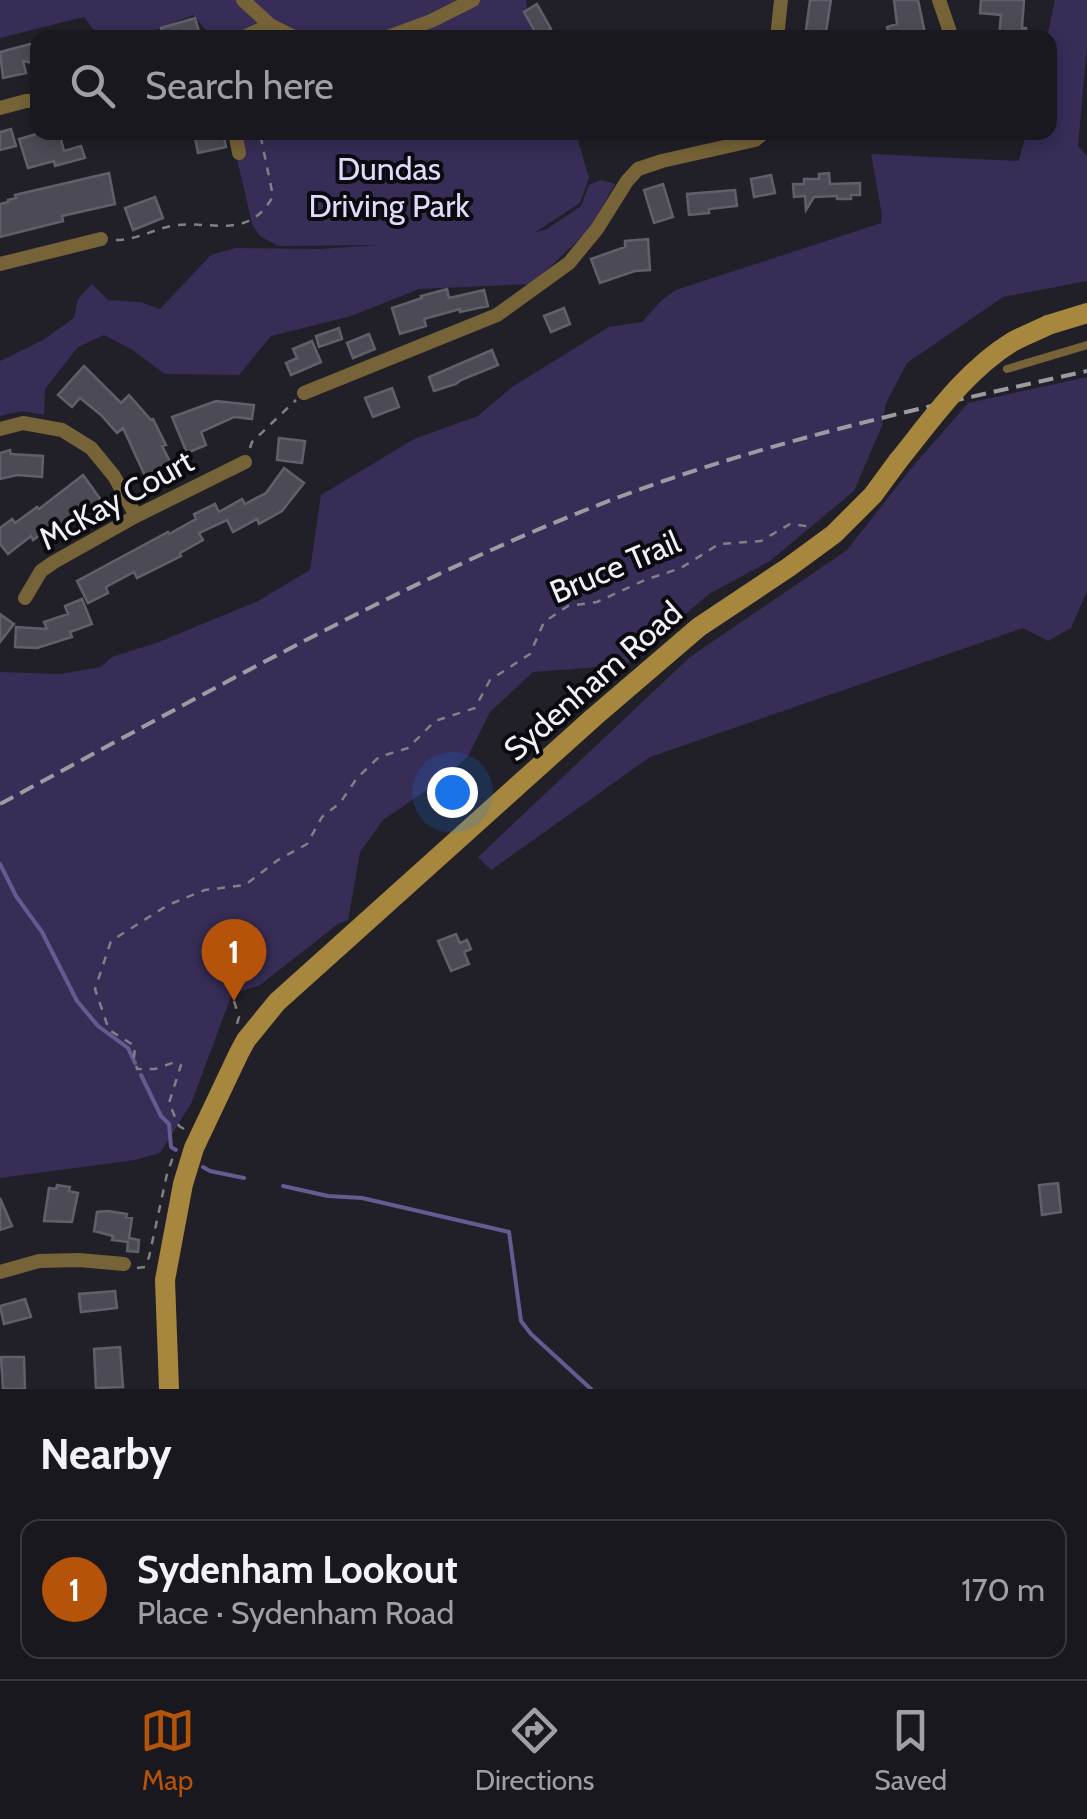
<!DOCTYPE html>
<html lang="en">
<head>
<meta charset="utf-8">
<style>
  :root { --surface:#19181e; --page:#26252b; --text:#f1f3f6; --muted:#9fa0a4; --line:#37373c; --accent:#b45309 }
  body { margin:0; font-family:Cabin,sans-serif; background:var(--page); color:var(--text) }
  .you { position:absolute; left:452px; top:792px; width:35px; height:35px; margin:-25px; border:8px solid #fff; border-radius:50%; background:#1a73e8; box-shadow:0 0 0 15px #1a73e833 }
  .badge { display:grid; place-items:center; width:65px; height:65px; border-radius:50%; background:var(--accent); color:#fff; font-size:32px; font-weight:700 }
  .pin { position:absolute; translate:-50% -82px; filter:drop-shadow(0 2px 5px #0008) }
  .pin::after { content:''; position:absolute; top:52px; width:35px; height:30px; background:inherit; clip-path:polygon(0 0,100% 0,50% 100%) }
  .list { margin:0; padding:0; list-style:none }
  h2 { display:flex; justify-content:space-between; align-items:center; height:130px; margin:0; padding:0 40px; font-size:42px }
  h2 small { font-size:32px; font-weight:400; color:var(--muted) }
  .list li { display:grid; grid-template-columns:65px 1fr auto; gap:30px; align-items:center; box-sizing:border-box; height:140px; margin:0 20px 20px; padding:0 20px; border:2px solid var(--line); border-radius:20px }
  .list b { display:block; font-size:38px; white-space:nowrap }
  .list p { margin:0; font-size:32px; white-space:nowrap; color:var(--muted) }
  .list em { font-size:32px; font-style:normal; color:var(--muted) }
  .icon { flex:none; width:55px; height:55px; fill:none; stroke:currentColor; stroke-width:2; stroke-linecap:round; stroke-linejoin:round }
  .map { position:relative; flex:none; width:1087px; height:1389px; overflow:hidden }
  .search { position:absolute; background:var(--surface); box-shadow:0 5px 15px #0003; left:30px; right:30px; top:30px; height:110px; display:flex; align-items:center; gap:25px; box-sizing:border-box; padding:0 35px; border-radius:20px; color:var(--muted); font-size:38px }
  .sheet { height:290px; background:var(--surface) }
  nav { display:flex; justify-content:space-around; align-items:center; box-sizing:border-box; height:140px; border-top:2px solid var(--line); background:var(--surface); font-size:28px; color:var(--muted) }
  nav a { display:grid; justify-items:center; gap:5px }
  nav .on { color:var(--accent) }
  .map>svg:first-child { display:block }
</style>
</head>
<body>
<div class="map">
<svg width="1087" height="1389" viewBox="0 0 1087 1389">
  <rect width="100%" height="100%" fill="#212028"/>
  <path fill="#372d57" d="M0,0H526L528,20L535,37H212L193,15L138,37H99L84,17L0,38Z
    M1055,0H1087V46L1078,146L1087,156V281L1003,297L907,363L886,403L882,426L854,491L770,561L709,594L626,665L533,672L490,712L468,756L443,779L383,820L360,852L348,920L338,924L260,985L232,994L191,1104L160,1153L135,1160L0,1178V672L60,674L101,667L112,657L159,642L258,601L310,570L321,495L414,439L478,416L512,387L609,327L642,322L662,300L676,290L881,223L882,215L871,154L1019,161L1026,133L1050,132V38L1047,37Z
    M231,133H576L589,178L580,203L534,233L547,229L581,206L589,185L601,180L615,184L590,229L532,284L419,289L351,316L271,336L239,375L165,374L131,349L104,335L78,347L45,389L44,415L22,411L0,416V361L43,340L74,318L78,299L92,284L108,300L140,302L160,309L211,255L236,248L320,249L379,245L278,246L260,236L252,224Z
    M1087,377V591L1071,628L1048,641L1023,628L650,757L491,870L478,857L690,657L847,550L909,471L968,403Z"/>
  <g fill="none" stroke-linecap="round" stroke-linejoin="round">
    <path stroke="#665a91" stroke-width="4" d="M0,864L16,896L42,932L77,1001L98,1026L128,1048L135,1063
      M141,1075L161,1116L169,1124L171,1147L176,1150
      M203,1167L210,1171L244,1178
      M283,1186L328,1196L362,1198L509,1232L521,1321L531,1334L591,1389"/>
  </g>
  <path fill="#4c4a54" stroke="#61606a" stroke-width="2.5" d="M810,0H831L825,38H805Z
    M894,0H918L926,38H890L887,27L897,24Z
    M981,0H1024L1022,28H1026V38H999L1001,15L980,13Z
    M537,4L551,29L538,37L524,12Z
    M195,18L201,38H163L161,28Z
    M30,44L38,46V64L23,61L26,73L3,78L0,52Z
    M11,129L16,146L0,150V132Z
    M43,132H59L64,151L81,146L85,158L55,166L54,161L28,168L19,139Z
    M223,132L226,147L198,153L195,138Z
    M109,173L115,204L62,216L63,221L0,237V204L8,202V200L16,198L15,195Z
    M829,173L830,184L860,183V195H851V199H837V196L814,197L806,210L805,196L794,197L793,184H804V179H819V174Z
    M771,175L775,193L754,197L751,179Z
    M663,184L673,217L654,223L644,190Z
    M735,190L737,206L709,209V213L689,215L687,194Z
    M155,197L163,218L133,230L125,208Z
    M648,239L650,270L635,271L600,283L591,259L625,247V241Z
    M447,289L449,298L484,290L488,306L460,312V309L424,319L426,326L400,334L392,308L422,298L421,296Z
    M564,308L570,324L551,332L544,316Z
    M339,328L342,339L319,347L316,336Z
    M369,334L375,349L353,358L347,343Z
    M312,341L321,362L291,375L286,363L297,358L293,349Z
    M492,350L498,365L461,380L456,384L434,391L429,377Z
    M84,366L121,403L129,395L151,420L153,419L166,445L162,446L173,467L147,480L123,428L117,433L101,415L80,398L72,407L58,395Z
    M392,388L399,407L373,417L365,398Z
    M216,401L254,405L252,419L234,417L201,432L206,445L187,453L172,417Z
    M279,438L305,441L302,463L277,460Z
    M10,450L11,454L43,456L42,477L17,475L0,479V453Z
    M284,468L304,483L282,511L259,524L257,519L233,532L227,520L199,533L203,540L180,553L181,556L137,578L134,572L106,587L108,593L88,603L77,581L168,532L169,534L196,519L194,514L215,504L219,512L242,499L245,504L266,493Z
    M83,475L101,500L59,526L56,523L33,540L31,536L8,554L0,544V528L12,519L15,523L37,507L39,509Z
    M82,599L92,624L70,632L72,637L37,648L15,647L16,627L47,629L44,622L68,614L65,606Z
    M0,614L14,624L0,642Z
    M456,934L460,943L467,940L471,949L464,952L469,964L451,971L438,941Z
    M1058,1183L1061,1212L1042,1215L1039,1185Z
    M57,1185L70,1187L69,1191L78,1193L72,1222L44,1221L49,1188L56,1189Z
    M0,1198L12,1226L0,1230Z
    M108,1211L127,1214L126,1217L132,1218L129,1238L139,1240L138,1252L127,1251L128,1242L112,1240L113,1236L94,1231L97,1212Z
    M115,1291L117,1308L81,1312L79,1294Z
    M25,1299L31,1317L4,1324L0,1306Z
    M120,1347L123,1387L96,1388L94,1349Z
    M1,1357H24L25,1389H3Z"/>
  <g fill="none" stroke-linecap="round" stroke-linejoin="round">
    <path stroke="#808087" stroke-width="2.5" stroke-dasharray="8 8" stroke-linecap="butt" d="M116,240C136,240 152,230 171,226C211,219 248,242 273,196L261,138L257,132
      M250,448L252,442L296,400
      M234,1001L239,1017L237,1024
      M184,1129L179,1126L169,1103L181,1065L175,1062L155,1069H137L134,1057L135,1046L109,1030L95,989L111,941L168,905L205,890L245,885L278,860L307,844L322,817L340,803L357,778L379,757L408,748L435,721L475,708L490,680L530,654L544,622L568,606L597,602L645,580L681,568L719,544L761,541L790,524L813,527
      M137,1268L145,1267L149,1257L167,1174L173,1157"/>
    <path stroke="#766337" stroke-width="8" d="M1007,369L1087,345"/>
    <path stroke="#766337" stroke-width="14" d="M243,0L270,25L296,38
      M939,0L952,38
      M242,38L270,25
      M385,38L431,21L473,0
      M777,38L781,0
      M0,108L26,101H38
      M235,132L239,153
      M0,264L101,239
      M304,393L497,315L569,263L597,229L627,181L638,169L662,161L755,140L765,132
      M0,429L23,423L62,430L91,448L114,476L136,516
      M25,598L41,571L54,562L136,516L245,462
      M0,1272L39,1261L79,1260L124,1264"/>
    <path stroke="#a7873e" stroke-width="20" d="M1048,325L1087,313
      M169,1389L165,1280L183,1184L194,1148L239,1053L246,1040L277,1002L594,717L699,627L789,567L834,534L873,495L898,461"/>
    <path stroke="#9c9ba2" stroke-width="4" stroke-dasharray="15 8" stroke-linecap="butt" d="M0,804C203,696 403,579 619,497C771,440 929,406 1087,371"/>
    <path stroke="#a7873e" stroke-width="20" d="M898,461C932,419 965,371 1012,342C1023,336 1036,331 1048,325"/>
  </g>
  <g text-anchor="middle" stroke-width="8" stroke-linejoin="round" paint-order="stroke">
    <g font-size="32" fill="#e0dafc" stroke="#0b0a0e">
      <text x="389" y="180">Dundas<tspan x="389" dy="37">Driving Park</tspan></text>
    </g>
    <g font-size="32" fill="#f1f1f7" stroke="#0b0a0e">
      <text transform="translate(116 500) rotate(-29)" y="11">McKay Court</text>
      <text transform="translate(615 567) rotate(-23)" y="11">Bruce Trail</text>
      <text transform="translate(593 681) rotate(-41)" y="11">Sydenham Road</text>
    </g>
  </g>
</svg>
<div class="you"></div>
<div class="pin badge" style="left:234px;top:1001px">1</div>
<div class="search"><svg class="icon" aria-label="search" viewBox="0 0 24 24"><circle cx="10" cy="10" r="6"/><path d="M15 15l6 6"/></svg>Search here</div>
</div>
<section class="sheet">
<h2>Nearby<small></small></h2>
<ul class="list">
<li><span class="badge">1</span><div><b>Sydenham Lookout</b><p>Place · Sydenham Road</p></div><em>170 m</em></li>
</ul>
</section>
<nav>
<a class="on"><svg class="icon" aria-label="map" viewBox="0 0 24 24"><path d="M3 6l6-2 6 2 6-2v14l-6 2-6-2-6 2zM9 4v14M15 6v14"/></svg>Map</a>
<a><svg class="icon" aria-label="directions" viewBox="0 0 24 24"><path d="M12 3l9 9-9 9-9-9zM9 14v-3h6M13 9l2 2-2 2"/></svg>Directions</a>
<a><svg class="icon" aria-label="saved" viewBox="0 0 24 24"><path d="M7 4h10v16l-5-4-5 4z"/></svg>Saved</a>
</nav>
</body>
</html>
